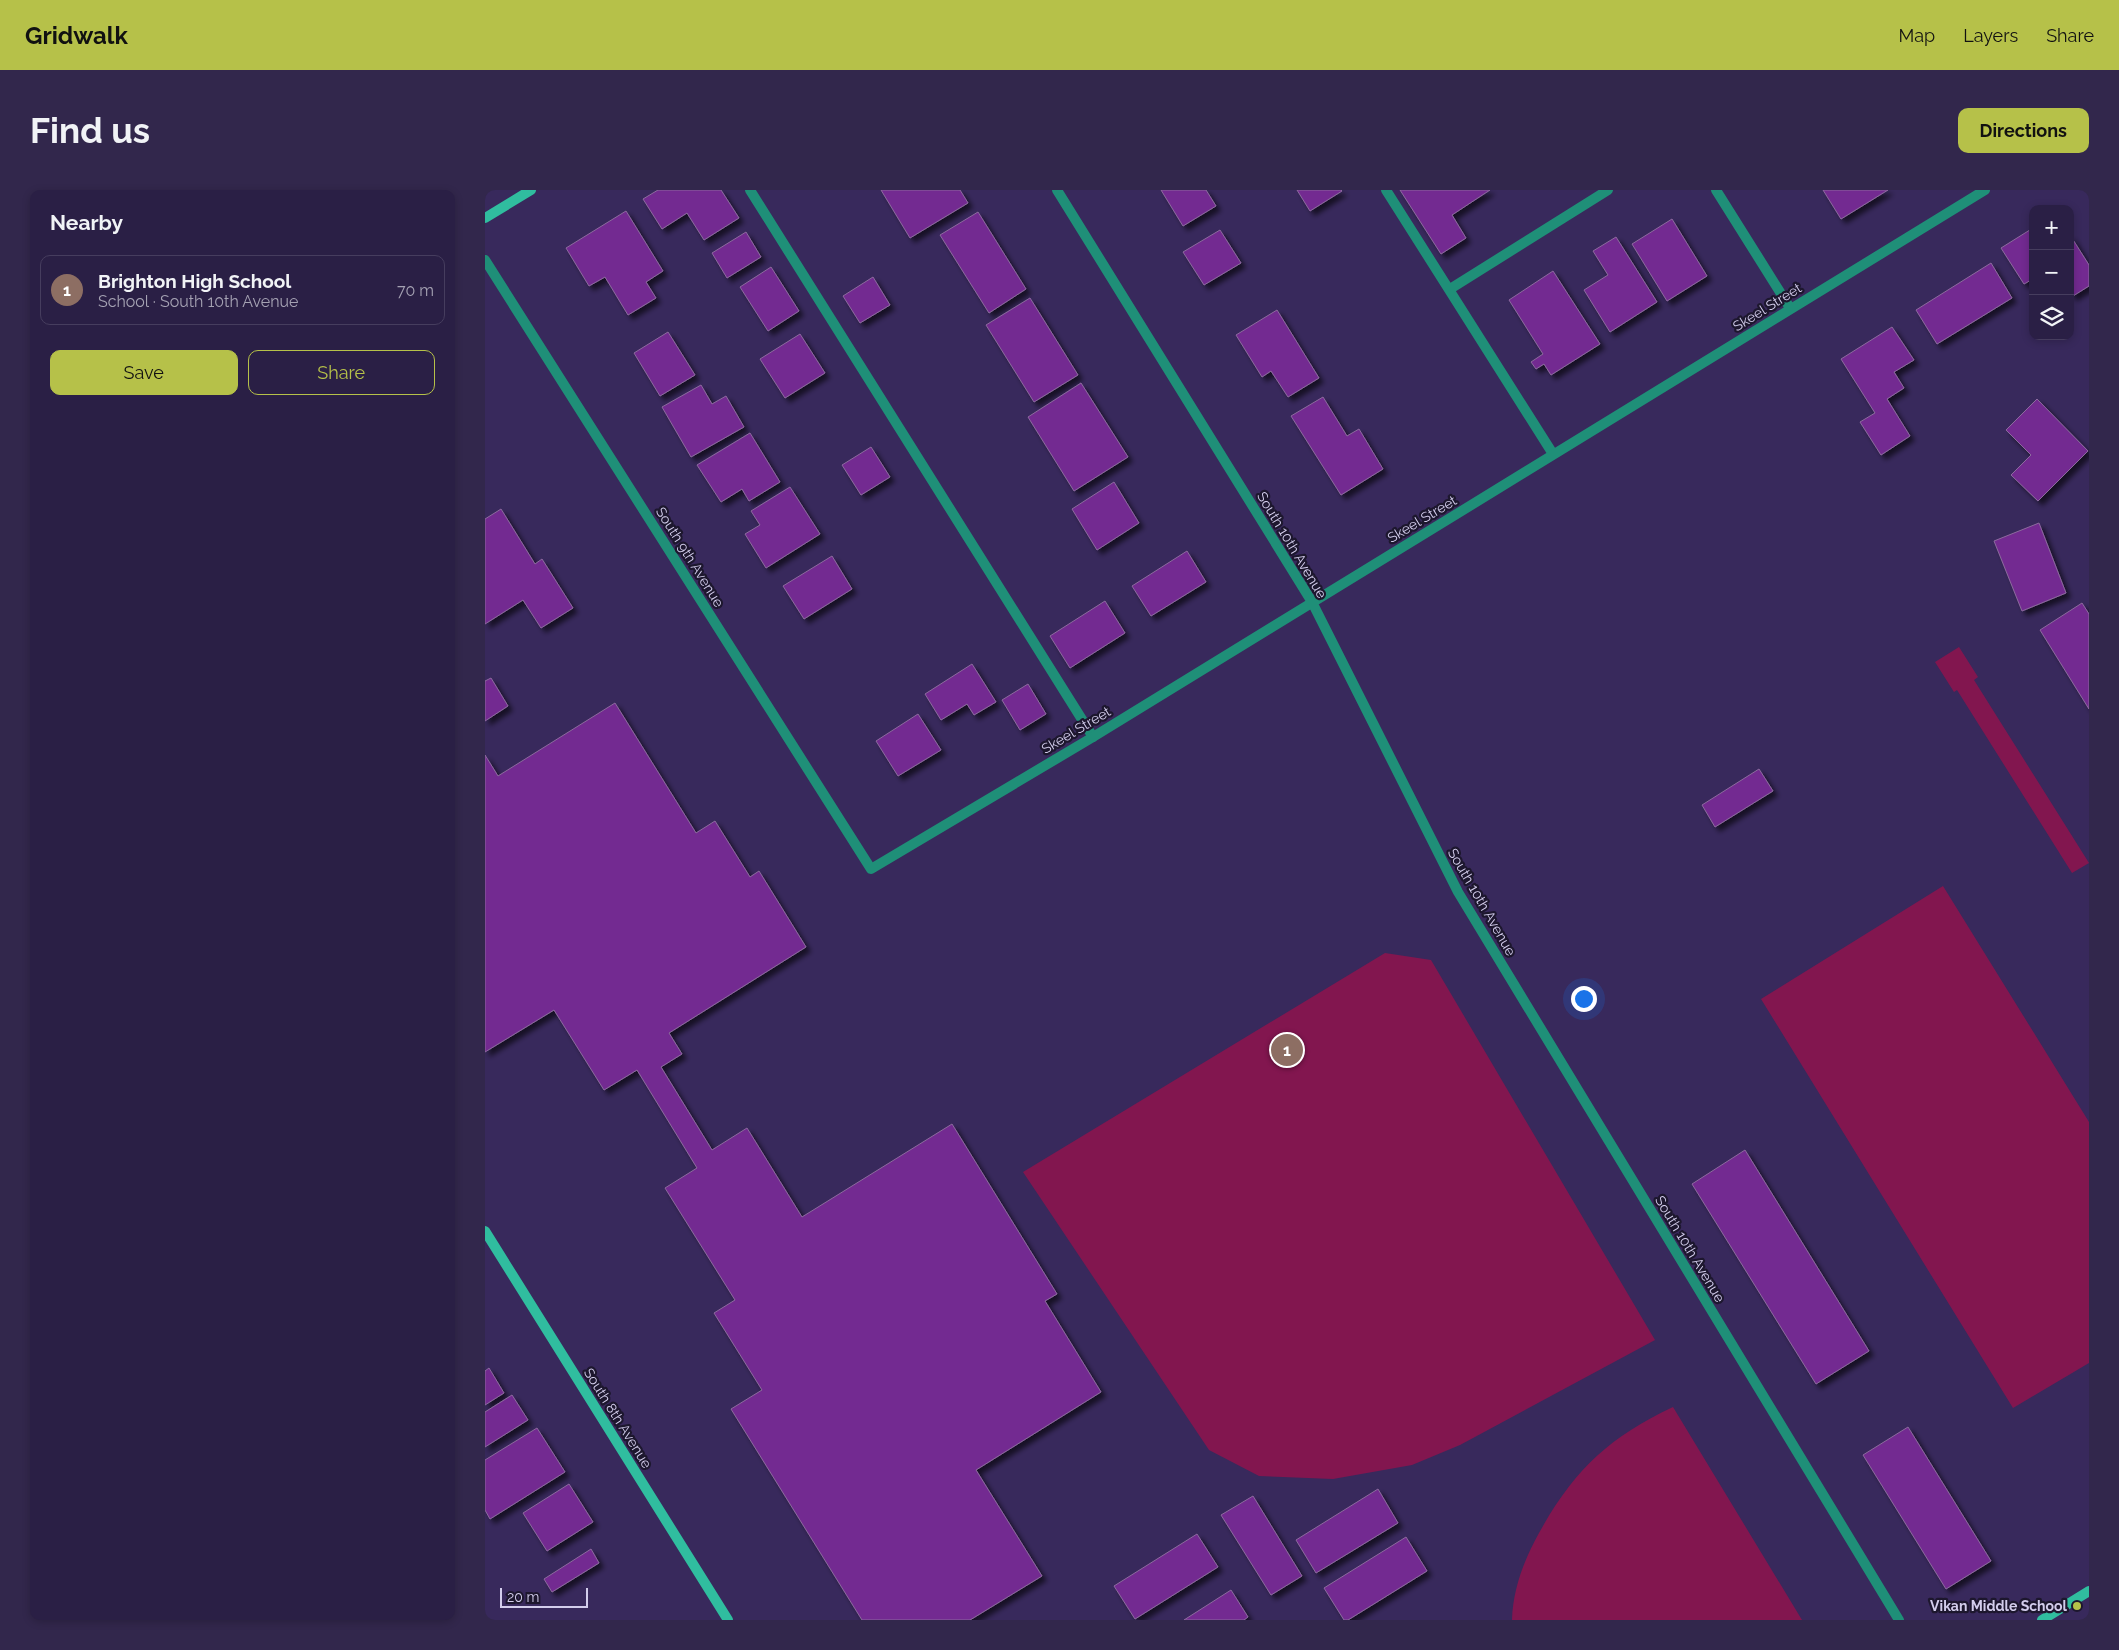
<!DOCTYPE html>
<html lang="en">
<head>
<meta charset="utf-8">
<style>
  :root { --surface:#2a1f45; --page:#32274c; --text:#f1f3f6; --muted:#a5a2b3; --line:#463d5e; --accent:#b6c149 }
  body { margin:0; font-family:Raleway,sans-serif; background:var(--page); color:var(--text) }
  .controls { position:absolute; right:15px; top:15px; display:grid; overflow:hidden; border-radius:10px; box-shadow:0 2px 8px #0003 }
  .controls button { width:45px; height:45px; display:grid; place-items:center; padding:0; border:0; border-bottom:1px solid var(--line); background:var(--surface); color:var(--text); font:25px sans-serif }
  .scale { position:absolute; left:15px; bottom:12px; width:88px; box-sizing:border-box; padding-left:5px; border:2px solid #d3cdec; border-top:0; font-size:14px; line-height:18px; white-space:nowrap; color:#d3cdec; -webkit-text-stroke:4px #1d172e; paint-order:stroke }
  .you { position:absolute; left:1098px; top:808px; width:18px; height:18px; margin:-12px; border:4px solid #fff; border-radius:50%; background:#1a73e8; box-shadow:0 0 0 8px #1a73e833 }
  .badge { display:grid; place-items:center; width:32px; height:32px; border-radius:50%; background:var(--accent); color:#fff; font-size:16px; font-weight:700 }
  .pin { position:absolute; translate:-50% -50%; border:2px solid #fff; box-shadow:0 1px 5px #0006 }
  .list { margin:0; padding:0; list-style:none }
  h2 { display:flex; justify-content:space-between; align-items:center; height:65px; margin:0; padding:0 20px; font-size:21px }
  h2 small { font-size:16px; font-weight:400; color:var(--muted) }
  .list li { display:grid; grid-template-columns:32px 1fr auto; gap:15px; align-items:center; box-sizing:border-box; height:70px; margin:0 10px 10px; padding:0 10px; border:1px solid var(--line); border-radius:10px }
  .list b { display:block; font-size:19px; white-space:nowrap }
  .list p { margin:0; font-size:16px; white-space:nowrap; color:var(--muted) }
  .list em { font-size:16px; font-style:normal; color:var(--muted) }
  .actions { display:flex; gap:10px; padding:15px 20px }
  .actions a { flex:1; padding:11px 0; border:1px solid var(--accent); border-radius:10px; text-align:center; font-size:18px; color:var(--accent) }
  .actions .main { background:var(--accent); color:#111 }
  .icon { flex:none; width:28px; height:28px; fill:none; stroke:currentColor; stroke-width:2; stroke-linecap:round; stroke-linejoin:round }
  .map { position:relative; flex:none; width:1604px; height:1430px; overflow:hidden; border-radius:10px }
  header { display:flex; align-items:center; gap:30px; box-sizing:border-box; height:70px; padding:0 25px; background:var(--accent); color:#111 }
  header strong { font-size:24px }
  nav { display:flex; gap:28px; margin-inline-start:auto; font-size:18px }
  .intro { display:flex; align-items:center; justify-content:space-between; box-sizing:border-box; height:120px; padding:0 30px }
  h1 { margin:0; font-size:35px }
  .button { padding:12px 22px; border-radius:10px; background:var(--accent); color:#111; font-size:18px; font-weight:700 }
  main { display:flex; gap:30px; padding:0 30px }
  aside { flex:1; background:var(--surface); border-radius:10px; box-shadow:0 2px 8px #0003 }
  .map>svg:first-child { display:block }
</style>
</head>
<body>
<header>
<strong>Gridwalk</strong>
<nav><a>Map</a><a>Layers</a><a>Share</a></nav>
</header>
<div class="intro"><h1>Find us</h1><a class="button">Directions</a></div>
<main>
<aside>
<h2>Nearby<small></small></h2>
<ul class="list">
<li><span class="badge" style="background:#8d6e63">1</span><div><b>Brighton High School</b><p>School · South 10th Avenue</p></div><em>70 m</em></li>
</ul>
<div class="actions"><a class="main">Save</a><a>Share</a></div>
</aside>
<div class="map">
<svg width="1604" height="1430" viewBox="0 0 1604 1430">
  <defs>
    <filter id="shadow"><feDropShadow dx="4.5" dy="4.5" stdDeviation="2.5" flood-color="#0009"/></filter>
  </defs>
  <rect width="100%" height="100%" fill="#38295c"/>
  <path fill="#82164f" d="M1474,457L1493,487L1489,490L1604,673L1587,683L1472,500L1469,502L1450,472Z
    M1458,696L1604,932V1173L1528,1218L1276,809Z
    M900,763L946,770L1170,1150L975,1255L927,1275L848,1289L774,1286L724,1260L538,982Z
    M1188,1217L1317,1430H1027C1028,1399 1039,1370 1054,1343C1089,1280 1123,1248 1188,1217Z"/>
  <path fill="#732a91" stroke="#8d6a9e" filter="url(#shadow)" d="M173,0H236L254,28L219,50L202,23L177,39L158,9Z
    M396,0H475L483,13L425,48Z
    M676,0H721L731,16L698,36Z
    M812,0H856L857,1L825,21Z
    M915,0H1005L967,25L981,48L956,64Z
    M1338,0H1403L1356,29Z
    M141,21L178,81L161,92L171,108L143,125L120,87L104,96L81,58Z
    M493,22L541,99L504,123L455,45Z
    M1187,29L1222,86L1182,111L1147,54Z
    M1548,38V89L1539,94L1516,58Z
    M735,40L756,73L719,95L698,62Z
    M261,42L276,67L242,88L227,63Z
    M1585,45L1604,75V96L1588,106L1585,103Z
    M1131,47L1172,112L1125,142L1099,100L1123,85L1108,61Z
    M1506,73L1527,108L1452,154L1431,120Z
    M286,77L314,121L283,141L255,97Z
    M1068,81L1115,154L1066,185L1059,174L1051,179L1046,172L1058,164L1024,110Z
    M388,87L405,115L375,133L358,106Z
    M545,108L593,185L549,212L501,135Z
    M792,120L834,188L803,207L786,181L777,187L751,145Z
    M1407,137L1429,170L1409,182L1419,198L1402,209L1425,246L1396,265L1375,232L1390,223L1356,169Z
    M183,142L210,185L175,206L149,163Z
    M315,144L340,183L300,208L275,169Z
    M596,193L643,267L589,301L543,227Z
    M216,195L227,214L241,206L259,237L206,267L177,217Z
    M838,207L862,246L874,239L898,279L856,305L806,226Z
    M1552,209L1603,261L1553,311L1526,285L1546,265L1521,240Z
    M265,243L295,292L264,311L257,299L236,312L212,275Z
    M386,257L405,287L376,305L357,275Z
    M629,292L654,333L612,360L587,319Z
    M305,297L335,344L281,378L260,344L275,335L266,321Z
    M16,319L50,374L57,369L88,418L56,438L38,410L0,434V329Z
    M1554,333L1581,403L1537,421L1509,351Z
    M702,361L721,392L666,426L647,396Z
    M347,366L367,399L319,429L298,396Z
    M620,411L640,443L585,478L565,446Z
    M1597,413L1604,424V519L1555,440Z
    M487,474L511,512L489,525L482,514L456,530L440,504Z
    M6,488L23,516L0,531V491Z
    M543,494L561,524L535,540L517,510Z
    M130,513L211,643L230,631L265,687L274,681L321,757L184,843L197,864L176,877L227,960L262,938L317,1027L467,934L572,1104L560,1111L616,1202L491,1280L557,1386L485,1430H377L246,1219L277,1200L229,1123L250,1110L180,998L212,978L152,880L119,900L69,820L0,862V565L13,586Z
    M433,524L456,560L413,586L391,551Z
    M1274,579L1288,601L1230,637L1217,615Z
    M1260,960L1384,1161L1331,1194L1207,994Z
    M4,1178L19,1203L0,1215V1181Z
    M27,1205L43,1230L0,1257V1222Z
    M1423,1237L1506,1371L1461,1399L1378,1265Z
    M52,1238L80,1282L5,1329L0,1320V1270Z
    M84,1294L108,1332L62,1361L38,1323Z
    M893,1299L913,1333L831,1383L811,1350Z
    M768,1306L817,1386L786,1405L736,1325Z
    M712,1344L733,1377L650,1429L629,1396Z
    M921,1347L942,1381L863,1430H859L839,1398Z
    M106,1359L114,1373L67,1402L59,1389Z
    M746,1400L763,1427L759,1430H699Z"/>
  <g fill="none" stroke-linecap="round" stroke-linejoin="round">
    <path stroke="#1f8f78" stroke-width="10" d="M265,0L608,547
      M901,0L1068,264
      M965,99L1123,0"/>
    <path stroke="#1f8f78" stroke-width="10" d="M572,0L827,412L973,702L1414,1430
      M1231,0L1305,118
      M0,70L386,679L608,547L1500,0"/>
    <path stroke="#30bd9f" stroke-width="10" d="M0,28L46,0
      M0,1041L243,1430
      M1557,1430L1604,1401"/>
  </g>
  <circle fill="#b6c149" stroke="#1d172e" stroke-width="2" cx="1592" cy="1416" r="5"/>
  <g text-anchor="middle" stroke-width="4.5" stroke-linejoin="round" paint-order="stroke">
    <g font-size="14" fill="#d3cdec" stroke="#1d172e">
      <text transform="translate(1282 117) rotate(-32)" y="5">Skeel Street</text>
      <text transform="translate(937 329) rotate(-31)" y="5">Skeel Street</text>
      <text transform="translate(807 355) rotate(59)" y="5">South 10th Avenue</text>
      <text transform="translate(205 367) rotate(58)" y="5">South 9th Avenue</text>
      <text transform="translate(591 540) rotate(-31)" y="5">Skeel Street</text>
      <text transform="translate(997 712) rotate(60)" y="5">South 10th Avenue</text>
      <text transform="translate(1205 1059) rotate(59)" y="5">South 10th Avenue</text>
      <text transform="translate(133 1228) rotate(58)" y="5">South 8th Avenue</text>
    </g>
    <g font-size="14" font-weight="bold" fill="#d3cdec" stroke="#1d172e" text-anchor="end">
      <text x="1582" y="1421">Vikan Middle School</text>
    </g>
  </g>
</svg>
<div class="controls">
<button>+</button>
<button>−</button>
<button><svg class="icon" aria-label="layers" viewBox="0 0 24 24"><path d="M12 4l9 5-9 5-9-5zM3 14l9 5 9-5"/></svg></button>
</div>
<div class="scale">20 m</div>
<div class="you"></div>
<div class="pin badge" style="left:802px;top:860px;background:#8d6e63">1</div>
</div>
</main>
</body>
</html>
